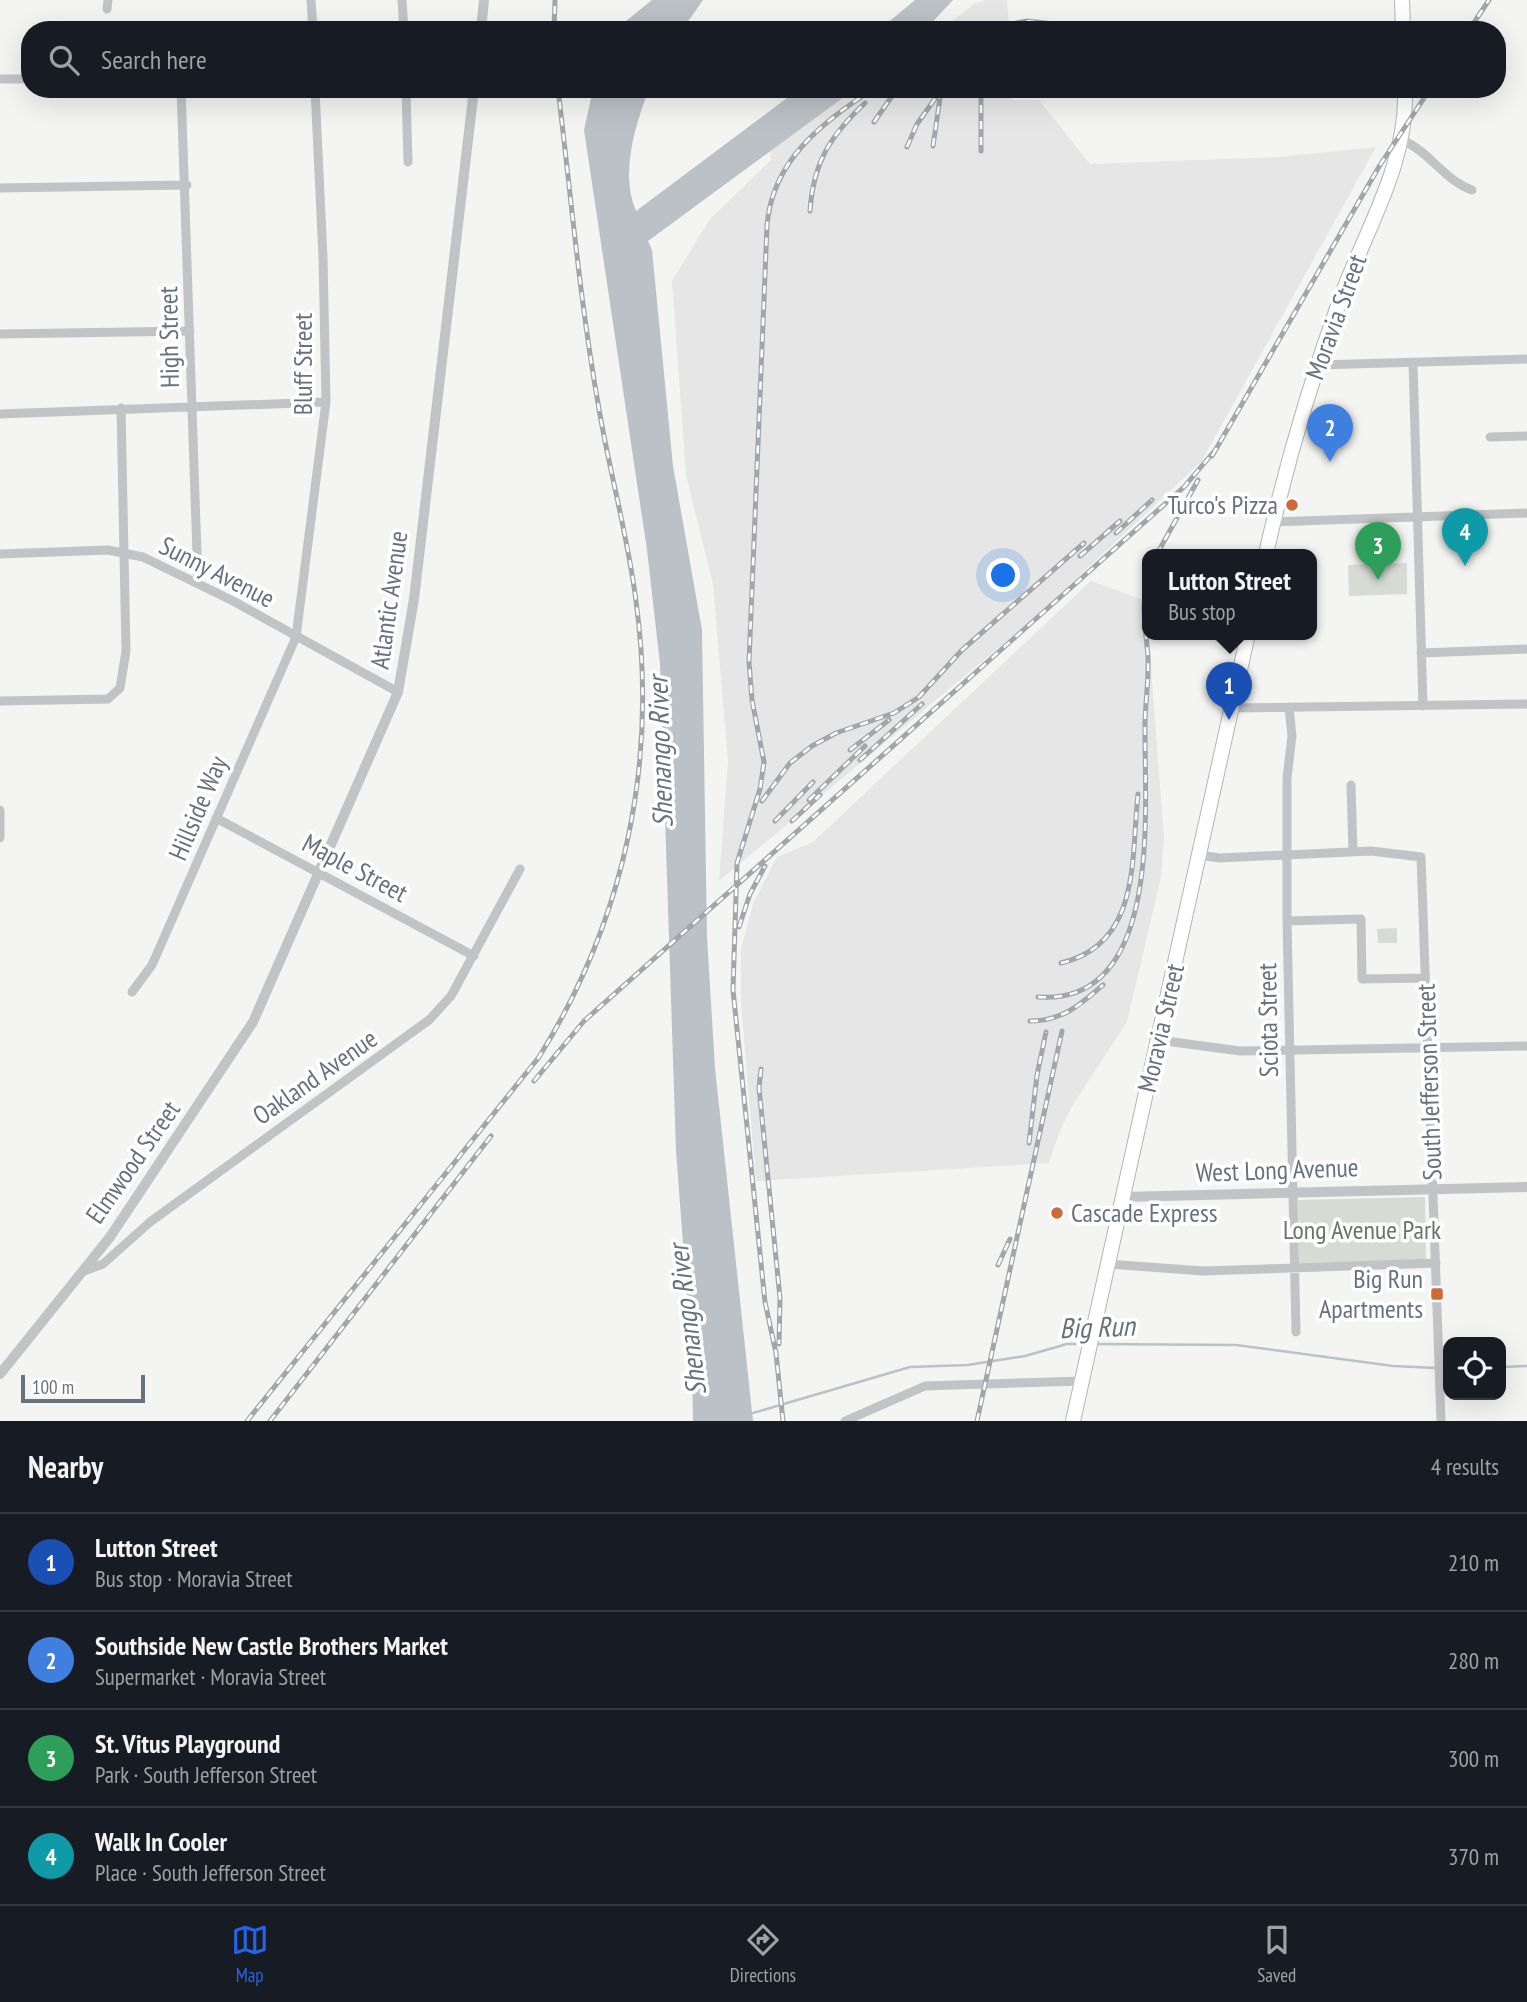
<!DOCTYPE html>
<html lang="en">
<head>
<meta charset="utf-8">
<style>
  :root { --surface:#171b24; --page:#20242c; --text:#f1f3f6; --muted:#9ea1a6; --line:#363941; --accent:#2563eb }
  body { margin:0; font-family:"PT Sans Narrow",sans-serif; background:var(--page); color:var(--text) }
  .controls { position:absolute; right:21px; bottom:21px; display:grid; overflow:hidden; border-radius:14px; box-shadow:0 7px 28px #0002 }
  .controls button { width:63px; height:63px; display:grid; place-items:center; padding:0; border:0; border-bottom:2px solid var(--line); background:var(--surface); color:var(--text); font:35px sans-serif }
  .scale { position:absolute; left:21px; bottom:18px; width:124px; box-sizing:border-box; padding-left:7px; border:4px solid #67727f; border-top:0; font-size:19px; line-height:24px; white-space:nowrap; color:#67727f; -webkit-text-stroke:5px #fff; paint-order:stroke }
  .you { position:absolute; left:1004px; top:576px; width:24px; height:24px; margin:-18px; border:5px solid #fff; border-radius:50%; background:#1a73e8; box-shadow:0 0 0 10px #1a73e833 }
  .badge { display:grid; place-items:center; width:46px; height:46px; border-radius:50%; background:var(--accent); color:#fff; font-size:23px; font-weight:700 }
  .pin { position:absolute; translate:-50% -58px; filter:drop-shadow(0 2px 4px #0008) }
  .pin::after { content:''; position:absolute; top:37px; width:24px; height:21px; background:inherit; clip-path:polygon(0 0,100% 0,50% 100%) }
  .popup { position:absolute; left:1142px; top:549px; width:175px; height:91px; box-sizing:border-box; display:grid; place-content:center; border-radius:14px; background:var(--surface); filter:drop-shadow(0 2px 5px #0005); font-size:23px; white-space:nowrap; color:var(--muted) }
  .popup b { font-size:26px; color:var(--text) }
  .popup::after { content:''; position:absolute; left:50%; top:100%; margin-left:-14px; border:14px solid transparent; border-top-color:var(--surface) }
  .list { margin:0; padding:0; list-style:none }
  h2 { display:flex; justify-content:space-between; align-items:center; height:91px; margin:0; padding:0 28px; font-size:30px }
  h2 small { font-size:23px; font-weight:400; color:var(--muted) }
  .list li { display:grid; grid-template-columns:46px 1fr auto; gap:21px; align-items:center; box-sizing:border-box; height:98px; padding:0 28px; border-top:2px solid var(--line) }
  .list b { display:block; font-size:26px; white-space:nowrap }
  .list p { margin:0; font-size:23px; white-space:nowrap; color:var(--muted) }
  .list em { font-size:23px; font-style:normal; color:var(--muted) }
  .icon { flex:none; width:38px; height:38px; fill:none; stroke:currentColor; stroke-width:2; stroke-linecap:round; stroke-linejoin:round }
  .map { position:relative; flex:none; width:1527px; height:1421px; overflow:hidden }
  .search { position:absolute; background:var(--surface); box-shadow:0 7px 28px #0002; left:21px; right:21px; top:21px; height:77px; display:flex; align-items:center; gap:18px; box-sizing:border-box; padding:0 24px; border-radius:28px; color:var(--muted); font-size:26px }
  .sheet { height:483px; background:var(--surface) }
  nav { display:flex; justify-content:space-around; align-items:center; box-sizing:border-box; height:98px; border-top:2px solid var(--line); background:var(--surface); font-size:19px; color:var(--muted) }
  nav a { display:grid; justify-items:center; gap:4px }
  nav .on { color:var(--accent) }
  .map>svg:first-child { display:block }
</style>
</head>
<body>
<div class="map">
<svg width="1527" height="1421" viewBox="0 0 1527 1421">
  <rect width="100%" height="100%" fill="#f4f5f2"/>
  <path fill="#e5e6e5" d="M986,0H1007L1009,30H941L974,4Z
    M855,89H1012L1013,100H1039L1090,164L1277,157L1376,147L1201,462L1031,621L719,881L728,761L713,584L686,475L672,281L710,219L771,160L770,150Z
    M1091,581L1146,601L1164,838L1161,877L1127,1022L1074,1103L1061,1128L1049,1163L756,1181L741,1003V949L753,904L777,857L813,842Z"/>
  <path fill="#d6dbd3" d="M1407,563V594L1349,596L1348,565Z
    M1397,928V943H1378L1377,929Z
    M1425,1197L1426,1260L1299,1263L1298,1200Z"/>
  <path fill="#bac1c7" d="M652,0H703L682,30H615Z
    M915,0H953L925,30H879Z
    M593,89H649C635,126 620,173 636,211L799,89H855L648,241L652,250L673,466L702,630L707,937L715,1068L753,1421H693L692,1362L676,1151L660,664L647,550L584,130Z"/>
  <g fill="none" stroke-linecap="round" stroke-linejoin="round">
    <path stroke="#bac1c7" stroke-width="2.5" d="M1094,1344L1236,1345L1393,1366L1436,1368
      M1501,1367L1527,1366
      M753,1413L910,1367L968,1365L1025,1356L1067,1344H1084"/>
    <g stroke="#b2b5b9" stroke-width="16">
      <path id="primary" d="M1402,0L1403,30
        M1266,554C1286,464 1310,383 1341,297C1366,229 1408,164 1405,89
        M1073,1421L1248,634"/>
    </g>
    <path stroke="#c1c3c6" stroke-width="9" d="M311,0L313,30
      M402,0L404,30
      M107,9L108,0
      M0,79H30
      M181,89L198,583
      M406,89L408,162
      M1402,140C1429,151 1444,180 1472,190
      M0,188L187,185
      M0,334L190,331
      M1413,363L1423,706
      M1318,365L1527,359
      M0,414L326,402
      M1490,437L1527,436
      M1273,522L1527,513
      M0,554L108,550L143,557L233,601L398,692
      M1421,653L1527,649
      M0,701L108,699L120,688L126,651L121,408
      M1289,707L1292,736L1287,778V921L1296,1332
      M1232,708L1527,704
      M1351,785L1353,852
      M0,810V838
      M216,818L474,956
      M1199,855L1220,858L1371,851L1421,857L1441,1421
      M1287,921L1361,919L1362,979L1425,978
      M132,992L152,965L296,637L326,402L323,257L315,89
      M1158,1040L1240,1051L1527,1046
      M1108,1264L1203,1271L1436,1263
      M84,1271L103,1264L150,1222L429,1020L451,996L520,869
      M845,1421L925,1386L1082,1381"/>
    <path stroke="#c1c3c6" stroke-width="10" d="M481,30L484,0
      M1123,1197L1527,1187
      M0,1374L110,1237L253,1022L398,692L414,599L474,89"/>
    <use href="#primary" stroke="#fff" stroke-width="14"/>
    <g stroke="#a2a6ab" stroke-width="5">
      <path id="rail" d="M554,30L555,0
        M980,30L1027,21L1063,25L1209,24
        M1469,30L1489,0
        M981,89V151
        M874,122L897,89
        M933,146L940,98
        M907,147L917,124L942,89
        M810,211C813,163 830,136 865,103
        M1212,456L1380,165L1430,89
        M1116,533L1152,500
        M1157,554L1198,480
        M1080,556L1120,521
        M850,750L889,720
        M860,760L922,704
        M809,800L865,746
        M762,801L790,763L812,746L836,733L894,713L919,697L962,650L1084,543
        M775,821L813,782
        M792,821L820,795
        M739,927L750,894L765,866
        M1061,963C1141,944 1131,859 1138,794
        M1038,997C1161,1006 1145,815 1145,736C1144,710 1149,684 1148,657C1146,631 1141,608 1147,583
        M1030,1021C1062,1021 1080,1005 1103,985
        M761,1069L759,1088L780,1298L779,1344
        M534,1081L584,1021L1184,487L1217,448
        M1029,1143L1037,1075L1046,1032
        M998,1265L1010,1239
        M247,1421L539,1057C625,919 658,762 636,601C628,537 610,474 599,409C580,303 571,196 558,89
        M270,1421L491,1136
        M783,1421L776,1353L765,1302L733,990L737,863L760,789L764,762L752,700L749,662L767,226C772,160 822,123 873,89
        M977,1421L1062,1031"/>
    </g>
    <use href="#rail" stroke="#fff" stroke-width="2.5" stroke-dasharray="8" stroke-linecap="butt"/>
  </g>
  <g fill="#ce6938" stroke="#fff" stroke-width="2.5">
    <circle cx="1292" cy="505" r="7"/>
    <circle cx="1057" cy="1213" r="7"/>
    <rect x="1430" y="1287" width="14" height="14" rx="3.5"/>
  </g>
  <g text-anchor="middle" stroke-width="7" stroke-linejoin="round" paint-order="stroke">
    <g font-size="26" fill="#67727f" stroke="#fff">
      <text transform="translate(1336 317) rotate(-70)" y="9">Moravia Street</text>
      <text transform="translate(169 337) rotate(-91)" y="9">High Street</text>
      <text transform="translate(303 364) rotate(-90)" y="9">Bluff Street</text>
      <text transform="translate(217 572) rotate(27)" y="9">Sunny Avenue</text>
      <text transform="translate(389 600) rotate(-82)" y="9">Atlantic Avenue</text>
      <text transform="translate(198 808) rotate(-67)" y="9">Hillside Way</text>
      <text transform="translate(355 868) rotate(28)" y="9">Maple Street</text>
      <text transform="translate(1268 1020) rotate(-91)" y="9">Sciota Street</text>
      <text transform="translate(1161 1028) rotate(-77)" y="9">Moravia Street</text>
      <text transform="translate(315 1077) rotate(-35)" y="9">Oakland Avenue</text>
      <text transform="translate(1429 1082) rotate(-92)" y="9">South Jefferson Street</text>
      <text transform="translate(133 1162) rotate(-55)" y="9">Elmwood Street</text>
      <text transform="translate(1277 1170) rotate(-2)" y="9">West Long Avenue</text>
    </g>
    <g font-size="26" fill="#67727f" stroke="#fff" text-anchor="end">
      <text x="1278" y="514">Turco's Pizza</text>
      <text x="1071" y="1222" text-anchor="start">Cascade Express</text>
      <text x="1423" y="1288">Big Run<tspan x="1423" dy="30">Apartments</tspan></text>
    </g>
    <g font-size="26" fill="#677765" stroke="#fff">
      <text x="1362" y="1239">Long Avenue Park</text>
    </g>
    <g font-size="28" font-style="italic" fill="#63737c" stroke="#fff">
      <text transform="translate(660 752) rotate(-92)" y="10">Shenango River</text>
      <text transform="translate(687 1320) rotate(-97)" y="10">Shenango River</text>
      <text transform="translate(1097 1327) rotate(-2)" y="10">Big Run</text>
    </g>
  </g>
</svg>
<div class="controls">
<button><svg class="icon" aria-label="locate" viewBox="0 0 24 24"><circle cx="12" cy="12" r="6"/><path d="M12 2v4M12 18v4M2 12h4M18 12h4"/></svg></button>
</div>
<div class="scale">100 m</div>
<div class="you"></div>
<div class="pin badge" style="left:1229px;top:720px;background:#1a4fb4">1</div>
<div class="popup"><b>Lutton Street</b>Bus stop</div>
<div class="pin badge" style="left:1330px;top:462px;background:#3f7fe0">2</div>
<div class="pin badge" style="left:1378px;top:580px;background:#2e9e5b">3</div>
<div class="pin badge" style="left:1465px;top:566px;background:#0f9aa8">4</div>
<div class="search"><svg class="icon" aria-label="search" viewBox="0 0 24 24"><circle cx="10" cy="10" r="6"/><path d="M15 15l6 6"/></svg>Search here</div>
</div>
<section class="sheet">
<h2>Nearby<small>4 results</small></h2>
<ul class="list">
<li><span class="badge" style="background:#1a4fb4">1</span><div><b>Lutton Street</b><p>Bus stop · Moravia Street</p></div><em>210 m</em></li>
<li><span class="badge" style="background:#3f7fe0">2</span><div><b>Southside New Castle Brothers Market</b><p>Supermarket · Moravia Street</p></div><em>280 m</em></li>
<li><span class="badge" style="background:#2e9e5b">3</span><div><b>St. Vitus Playground</b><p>Park · South Jefferson Street</p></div><em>300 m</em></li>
<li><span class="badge" style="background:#0f9aa8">4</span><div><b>Walk In Cooler</b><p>Place · South Jefferson Street</p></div><em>370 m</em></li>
</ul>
</section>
<nav>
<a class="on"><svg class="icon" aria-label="map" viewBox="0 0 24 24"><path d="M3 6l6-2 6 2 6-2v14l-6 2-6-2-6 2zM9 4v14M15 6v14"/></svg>Map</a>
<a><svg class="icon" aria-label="directions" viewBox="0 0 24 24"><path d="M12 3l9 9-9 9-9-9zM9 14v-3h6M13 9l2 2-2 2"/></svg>Directions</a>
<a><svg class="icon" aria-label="saved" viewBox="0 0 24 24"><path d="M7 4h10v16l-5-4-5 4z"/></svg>Saved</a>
</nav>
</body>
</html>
